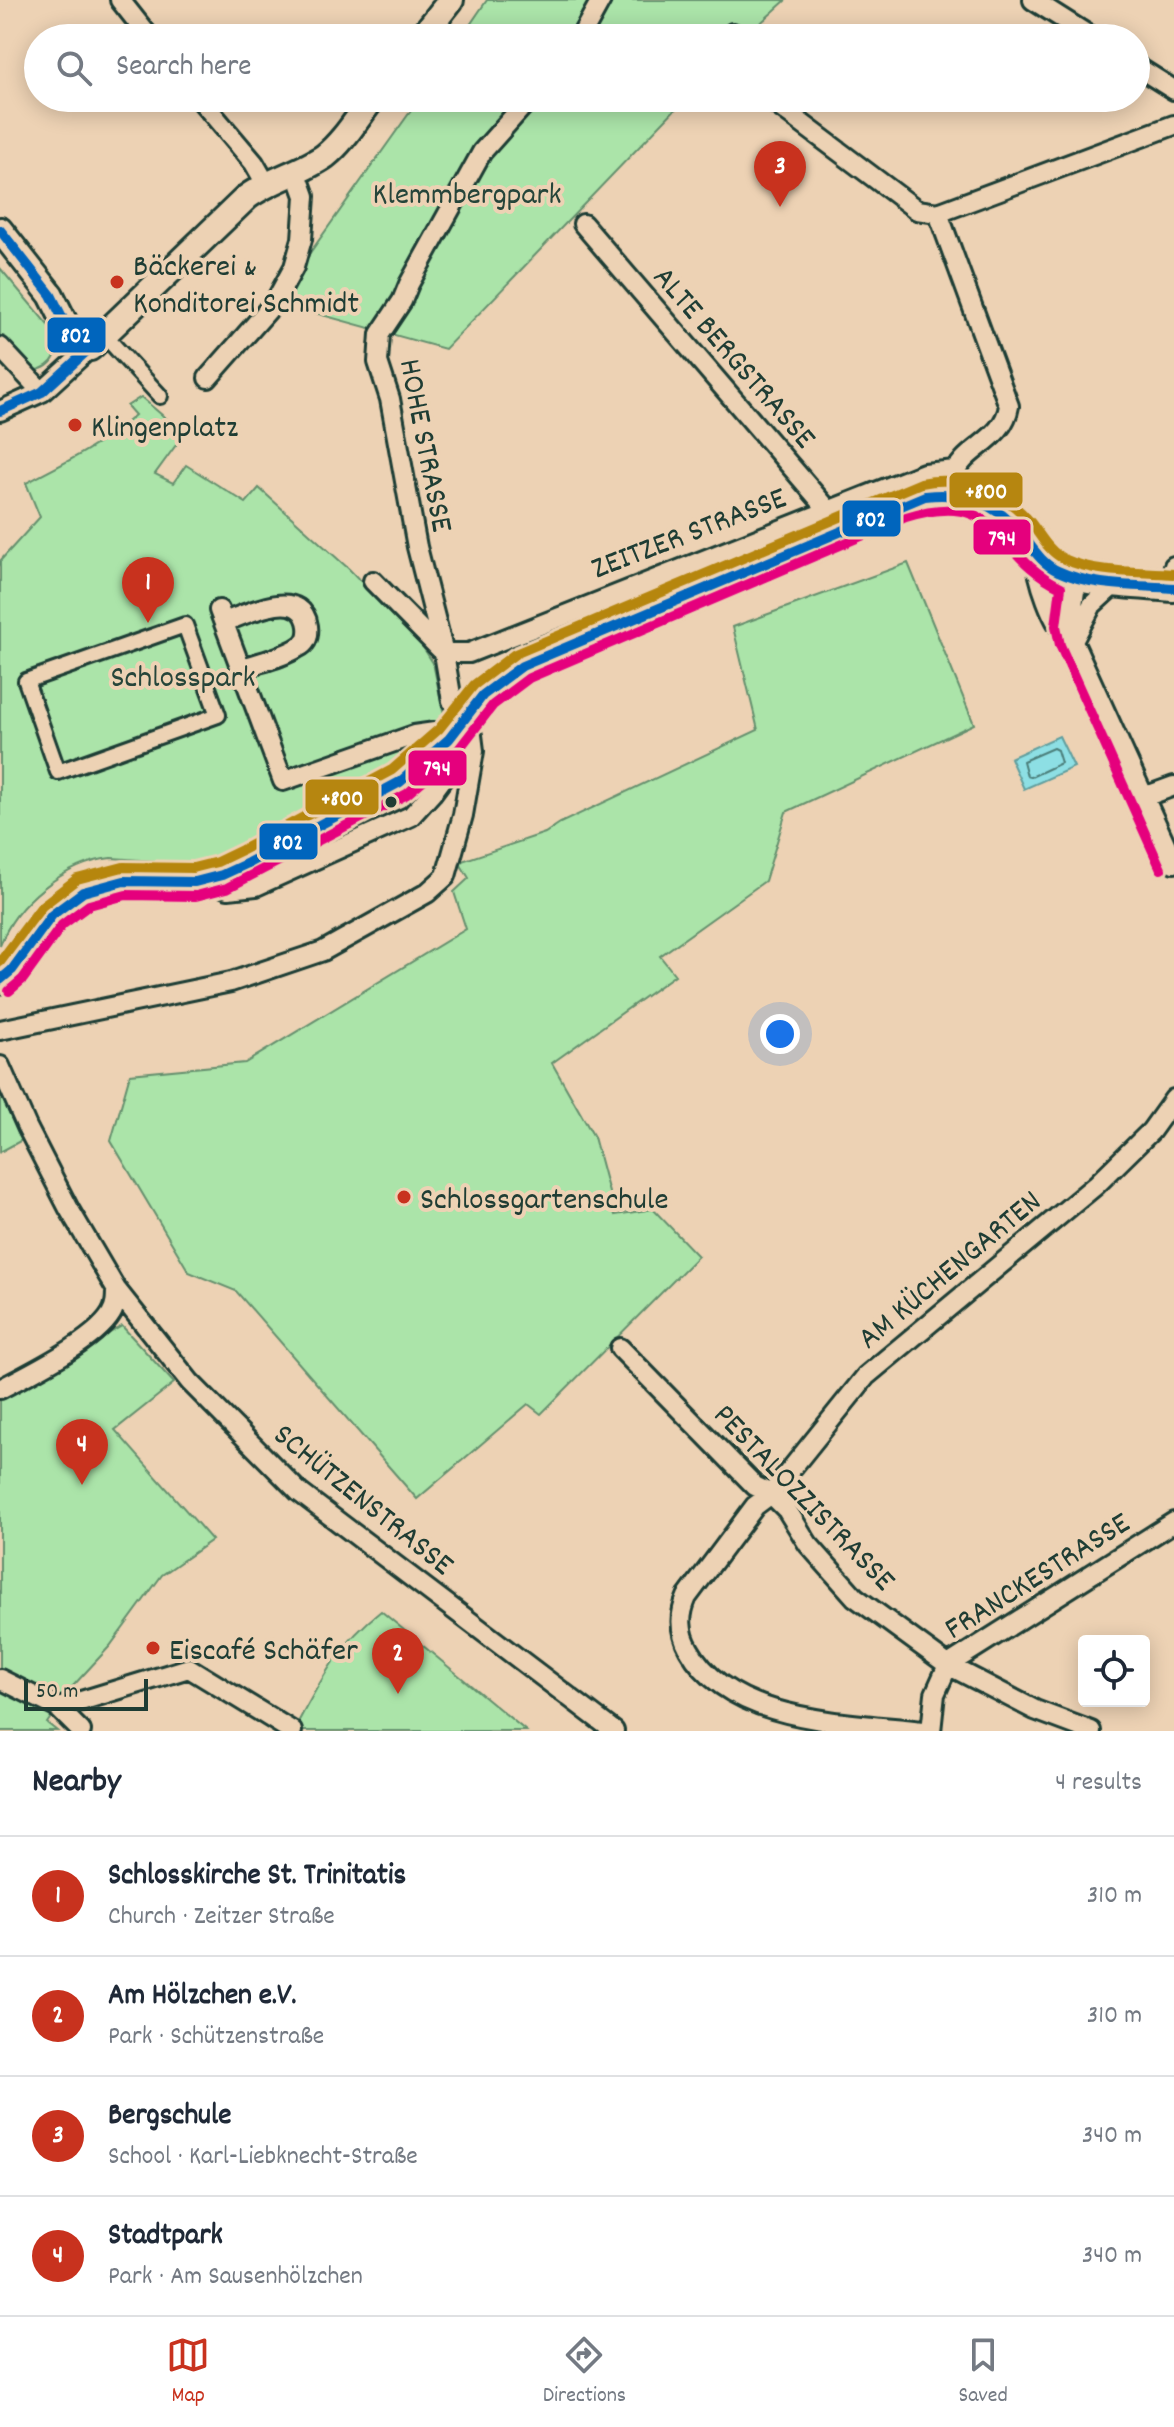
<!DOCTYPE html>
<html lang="en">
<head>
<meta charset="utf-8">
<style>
  :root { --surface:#fff; --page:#f6f6f7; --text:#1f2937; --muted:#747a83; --line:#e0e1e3; --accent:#c8321e }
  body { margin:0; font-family:Dekko,sans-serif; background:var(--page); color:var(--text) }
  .controls { position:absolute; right:24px; bottom:24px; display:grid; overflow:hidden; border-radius:8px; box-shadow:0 4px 20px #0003 }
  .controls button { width:72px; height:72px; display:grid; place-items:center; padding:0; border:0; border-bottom:2px solid var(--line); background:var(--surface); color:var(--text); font:40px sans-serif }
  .scale { position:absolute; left:24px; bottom:20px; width:124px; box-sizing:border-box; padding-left:8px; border:4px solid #1f3d34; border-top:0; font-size:22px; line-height:28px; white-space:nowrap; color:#1f3d34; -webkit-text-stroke:6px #edd2b4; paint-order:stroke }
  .you { position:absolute; left:780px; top:1034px; width:28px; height:28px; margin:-20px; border:6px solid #fff; border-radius:50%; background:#1a73e8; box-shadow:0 0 0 12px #1a73e833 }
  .badge { display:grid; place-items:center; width:52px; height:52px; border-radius:50%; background:var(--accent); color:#fff; font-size:26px; font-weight:700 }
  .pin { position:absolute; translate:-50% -66px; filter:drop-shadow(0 2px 4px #0008) }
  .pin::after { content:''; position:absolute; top:42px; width:28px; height:24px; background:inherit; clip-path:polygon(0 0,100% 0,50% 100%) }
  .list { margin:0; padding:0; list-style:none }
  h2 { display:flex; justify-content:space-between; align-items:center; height:104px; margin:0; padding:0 32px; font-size:34px }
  h2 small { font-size:26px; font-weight:400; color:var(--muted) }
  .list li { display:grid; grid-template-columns:52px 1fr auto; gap:24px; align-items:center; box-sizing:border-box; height:120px; padding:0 32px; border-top:2px solid var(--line) }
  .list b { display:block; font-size:30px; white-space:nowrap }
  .list p { margin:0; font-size:26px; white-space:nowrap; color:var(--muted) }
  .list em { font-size:26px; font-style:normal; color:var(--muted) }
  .icon { flex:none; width:44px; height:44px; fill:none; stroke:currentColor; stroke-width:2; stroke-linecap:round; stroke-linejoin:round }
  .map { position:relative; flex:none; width:1174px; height:1731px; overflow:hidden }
  .search { position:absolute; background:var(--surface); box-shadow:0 4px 20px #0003; left:24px; right:24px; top:24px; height:88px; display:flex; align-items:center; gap:20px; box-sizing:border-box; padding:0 28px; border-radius:44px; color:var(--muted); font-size:30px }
  .sheet { height:584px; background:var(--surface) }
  nav { display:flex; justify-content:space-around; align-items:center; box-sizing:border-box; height:112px; border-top:2px solid var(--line); background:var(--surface); font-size:22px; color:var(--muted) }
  nav a { display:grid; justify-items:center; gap:4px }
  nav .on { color:var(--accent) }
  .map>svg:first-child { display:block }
</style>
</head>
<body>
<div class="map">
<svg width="1174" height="1731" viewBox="0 0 1174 1731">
  <rect width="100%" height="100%" fill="#edd2b4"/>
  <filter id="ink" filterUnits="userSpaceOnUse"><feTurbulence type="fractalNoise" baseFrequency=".0125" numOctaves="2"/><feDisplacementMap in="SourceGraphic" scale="16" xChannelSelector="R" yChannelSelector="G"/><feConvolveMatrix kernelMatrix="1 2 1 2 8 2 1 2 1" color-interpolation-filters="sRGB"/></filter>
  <g filter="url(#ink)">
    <path fill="#abe4a9" stroke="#65906e" stroke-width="2" d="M487,0H786L744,38H461Z
      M420,98H686L445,349L275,302Z
      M0,268L53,331C61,351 56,367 33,371L0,341Z
      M141,397L184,434L155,474L173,483L186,465L246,503L259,488L349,569L421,644L433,663L444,715L407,757L385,772L307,816L221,858L187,863L111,858C66,863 15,902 0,946V561L40,517L26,483C63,464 104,444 135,415L127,406Z
      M908,563L974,724L786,812L765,881L660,956L675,975L552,1063L594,1137L615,1215L653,1209L698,1256L541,1414L528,1404L417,1499L236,1291L189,1272L111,1141L130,1074L245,1063L466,929L454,892L469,878L459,862L545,833L560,823L758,730L733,627Z
      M0,1094L22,1140L0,1152Z
      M122,1326L174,1383L115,1430L212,1540L162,1575L110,1646L73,1686L47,1723L57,1731H0V1397Z
      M381,1611L526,1731H303L296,1726C322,1678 338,1645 381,1611Z"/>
    <path fill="#8ddfe4" stroke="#619e9e" stroke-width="2" d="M1059,736L1074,767L1024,789L1010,758Z"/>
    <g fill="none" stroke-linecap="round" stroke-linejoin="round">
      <path stroke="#4b7e7a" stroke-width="2" d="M1053,748L1057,750L1061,763L1031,777L1027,776L1023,761Z"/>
      <g stroke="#1f3d34" stroke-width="20">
        <path id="pedestrian" d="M104,335L160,396
          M185,625L218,715L58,772L26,681Z"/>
      </g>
      <g stroke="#1f3d34" stroke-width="24">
        <path id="minor" d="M120,0L150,38
          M1033,0L1093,38
          M580,38L601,0
          M730,38L733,33
          M1136,66L1174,90
          M199,98L254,163L266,184
          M530,98L482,152L409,284L402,301L380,334L378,362L390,399L417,547L444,653H469L924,473L956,470
          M768,98L917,210L938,213L1009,406C1003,443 961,447 953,479
          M938,213L1174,125
          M583,224L830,512L835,520
          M0,347L42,392
          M208,378L275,302L294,267L302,239L305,196L296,171
          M0,411L42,392L90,348
          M1036,555C1037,578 1052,625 1070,639
          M1077,577L1070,626L1073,641L1174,863
          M373,581L444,653L452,701
          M1168,588L1174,566
          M224,622C247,614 302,585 308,626C309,635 307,643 299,647C282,658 259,662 240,669
          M1073,641L1092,605L1117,582
          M1144,797L1174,786
          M204,880L228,889L256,886L411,816L432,793L452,766L453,757L449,739L435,732L414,735L283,781L219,610
          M0,1030L231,982L323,951L427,893L446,876L463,815L474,751L472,735L462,723
          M0,1066L27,1127L69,1209L116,1289L190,1382L299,1492L614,1731
          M620,1348L755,1486L771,1494L787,1510L808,1544L855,1597L948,1665L1035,1710L1091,1731
          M0,1389C29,1374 95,1341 111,1314C116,1306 116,1298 116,1289
          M0,1679L58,1708L81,1731
          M58,1708L189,1668L292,1731
          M924,1731C849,1722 730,1724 689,1649C679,1631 679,1615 687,1597L755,1506L771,1494L866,1376L1096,1185L1151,1131L1174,1099
          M931,1731L935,1694L948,1665L1174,1522"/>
      </g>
      <g stroke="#1f3d34" stroke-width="30">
        <path id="tertiary" d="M421,38L451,0
          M0,230L51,295L66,325L90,348L247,197C271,179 301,173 325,156C344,141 358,117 373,98"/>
      </g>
      <g stroke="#1f3d34" stroke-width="32">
        <path id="secondary" d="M0,980L12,970L52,915L83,892L124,881L195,882L222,875L248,863L400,782L449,739L483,695L522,666L925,496C962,488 994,503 1019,531C1031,546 1039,562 1057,571C1084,584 1143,585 1174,588"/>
      </g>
      <use href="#pedestrian" stroke="#edd2b4" stroke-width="14"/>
      <use href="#minor" stroke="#edd2b4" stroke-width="18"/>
      <use href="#tertiary" stroke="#edd2b4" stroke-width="24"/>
      <use href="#secondary" stroke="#edd2b4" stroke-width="26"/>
      <g stroke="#edd2b4" stroke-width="16">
        <path id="bus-1" d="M0,230L51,295L66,325L90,348L42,392L0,411
          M0,980L12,970L52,915L83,892L124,881L195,882L222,875L248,863L400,782L449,739L483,695L522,666L925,496C962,491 995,503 1019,531C1031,545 1040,563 1058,571C1092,587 1137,585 1174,588"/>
      </g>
      <g stroke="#edd2b4" stroke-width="16">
        <path id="bus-2" d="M9,991L23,979L62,925L89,905L126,895L196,896L227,888L407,794L459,749L493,705L529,678L906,517C1003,487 993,556 1061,587L1056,626L1060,645L1161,869"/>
      </g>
      <g stroke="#edd2b4" stroke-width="16">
        <path id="bus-3" d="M0,962L42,906L77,879L123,867L193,868L217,862L242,850L392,770L439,729L474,685L515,654L921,483C963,475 1003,490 1031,523C1041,536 1049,552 1064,559C1097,574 1139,571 1174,574"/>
      </g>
      <use href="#bus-1" stroke="#0065bd" stroke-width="10"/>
      <use href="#bus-2" stroke="#e5007d" stroke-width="10"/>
      <use href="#bus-3" stroke="#b68610" stroke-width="10"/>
    </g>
  </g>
  <g fill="#c8321e" stroke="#edd2b4" stroke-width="3">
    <circle cx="117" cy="282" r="8"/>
    <circle cx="75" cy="425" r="8"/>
    <circle cx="404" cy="1197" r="8"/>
    <circle cx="153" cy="1648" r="8"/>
  </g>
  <circle fill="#1f3d34" stroke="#edd2b4" stroke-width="3" cx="391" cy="802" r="7"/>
  <g text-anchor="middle" stroke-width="8" stroke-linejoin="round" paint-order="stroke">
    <g font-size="32" fill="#26453a" stroke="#edd2b4">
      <text x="467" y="203">Klemmbergpark</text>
      <text x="183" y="686">Schlosspark</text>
    </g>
    <g font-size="32" fill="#1f3d34" stroke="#edd2b4" text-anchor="start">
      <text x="133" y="275">Bäckerei &amp;<tspan x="133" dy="37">Konditorei Schmidt</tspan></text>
      <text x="91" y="436">Klingenplatz</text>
      <text x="420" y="1208">Schlossgartenschule</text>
      <text x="169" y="1659">Eiscafé Schäfer</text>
    </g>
    <g font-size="32" fill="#1f3d34" stroke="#edd2b4">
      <text transform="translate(736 356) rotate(49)" y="11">ALTE BERGSTRASSE</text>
      <text transform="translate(428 445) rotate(79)" y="11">HOHE STRASSE</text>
      <text transform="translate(688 531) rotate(-21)" y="11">ZEITZER STRASSE</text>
      <text transform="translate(948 1268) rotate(-40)" y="11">AM KÜCHENGARTEN</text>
      <text transform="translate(806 1496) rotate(46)" y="11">PESTALOZZISTRASSE</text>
      <text transform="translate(365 1498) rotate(39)" y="11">SCHÜTZENSTRASSE</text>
      <text transform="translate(1036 1574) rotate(-32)" y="11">FRANCKESTRASSE</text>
    </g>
  </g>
  <g stroke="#edd2b4" stroke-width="3">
    <rect x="46" y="316" width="61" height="38" rx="8" fill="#0065bd"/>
    <rect x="948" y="471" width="76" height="38" rx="8" fill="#b68610"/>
    <rect x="841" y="499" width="61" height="39" rx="8" fill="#0065bd"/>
    <rect x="972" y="518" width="60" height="38" rx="8" fill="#e5007d"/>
    <rect x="407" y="749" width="61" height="38" rx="8" fill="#e5007d"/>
    <rect x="304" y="778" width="76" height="38" rx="8" fill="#b68610"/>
    <rect x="258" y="822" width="61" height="39" rx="8" fill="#0065bd"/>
  </g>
  <g font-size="22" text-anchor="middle" font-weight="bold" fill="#fff">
    <text x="76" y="342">802</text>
    <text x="986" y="498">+800</text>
    <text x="871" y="526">802</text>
    <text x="1002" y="545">794</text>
    <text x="437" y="775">794</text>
    <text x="342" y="805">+800</text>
    <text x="288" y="849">802</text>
  </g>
</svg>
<div class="controls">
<button><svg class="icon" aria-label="locate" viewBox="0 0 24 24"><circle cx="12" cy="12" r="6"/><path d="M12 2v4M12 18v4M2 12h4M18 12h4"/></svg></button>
</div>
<div class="scale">50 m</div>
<div class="you"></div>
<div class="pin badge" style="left:148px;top:623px">1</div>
<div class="pin badge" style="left:398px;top:1694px">2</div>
<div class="pin badge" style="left:780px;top:207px">3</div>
<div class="pin badge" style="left:82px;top:1485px">4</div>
<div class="search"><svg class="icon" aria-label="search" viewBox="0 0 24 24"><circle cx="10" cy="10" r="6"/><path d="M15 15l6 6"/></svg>Search here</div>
</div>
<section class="sheet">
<h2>Nearby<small>4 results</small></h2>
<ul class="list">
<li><span class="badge">1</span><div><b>Schlosskirche St. Trinitatis</b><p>Church · Zeitzer Straße</p></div><em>310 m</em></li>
<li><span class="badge">2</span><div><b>Am Hölzchen e.V.</b><p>Park · Schützenstraße</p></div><em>310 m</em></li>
<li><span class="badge">3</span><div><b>Bergschule</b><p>School · Karl-Liebknecht-Straße</p></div><em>340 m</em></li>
<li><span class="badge">4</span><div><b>Stadtpark</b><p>Park · Am Sausenhölzchen</p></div><em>340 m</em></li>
</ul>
</section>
<nav>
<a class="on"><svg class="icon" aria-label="map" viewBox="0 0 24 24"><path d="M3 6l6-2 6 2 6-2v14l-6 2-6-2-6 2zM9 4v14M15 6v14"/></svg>Map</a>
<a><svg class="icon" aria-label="directions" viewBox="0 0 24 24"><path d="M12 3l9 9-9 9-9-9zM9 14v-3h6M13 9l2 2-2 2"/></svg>Directions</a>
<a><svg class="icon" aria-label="saved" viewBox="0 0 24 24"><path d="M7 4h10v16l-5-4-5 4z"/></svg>Saved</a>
</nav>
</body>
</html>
